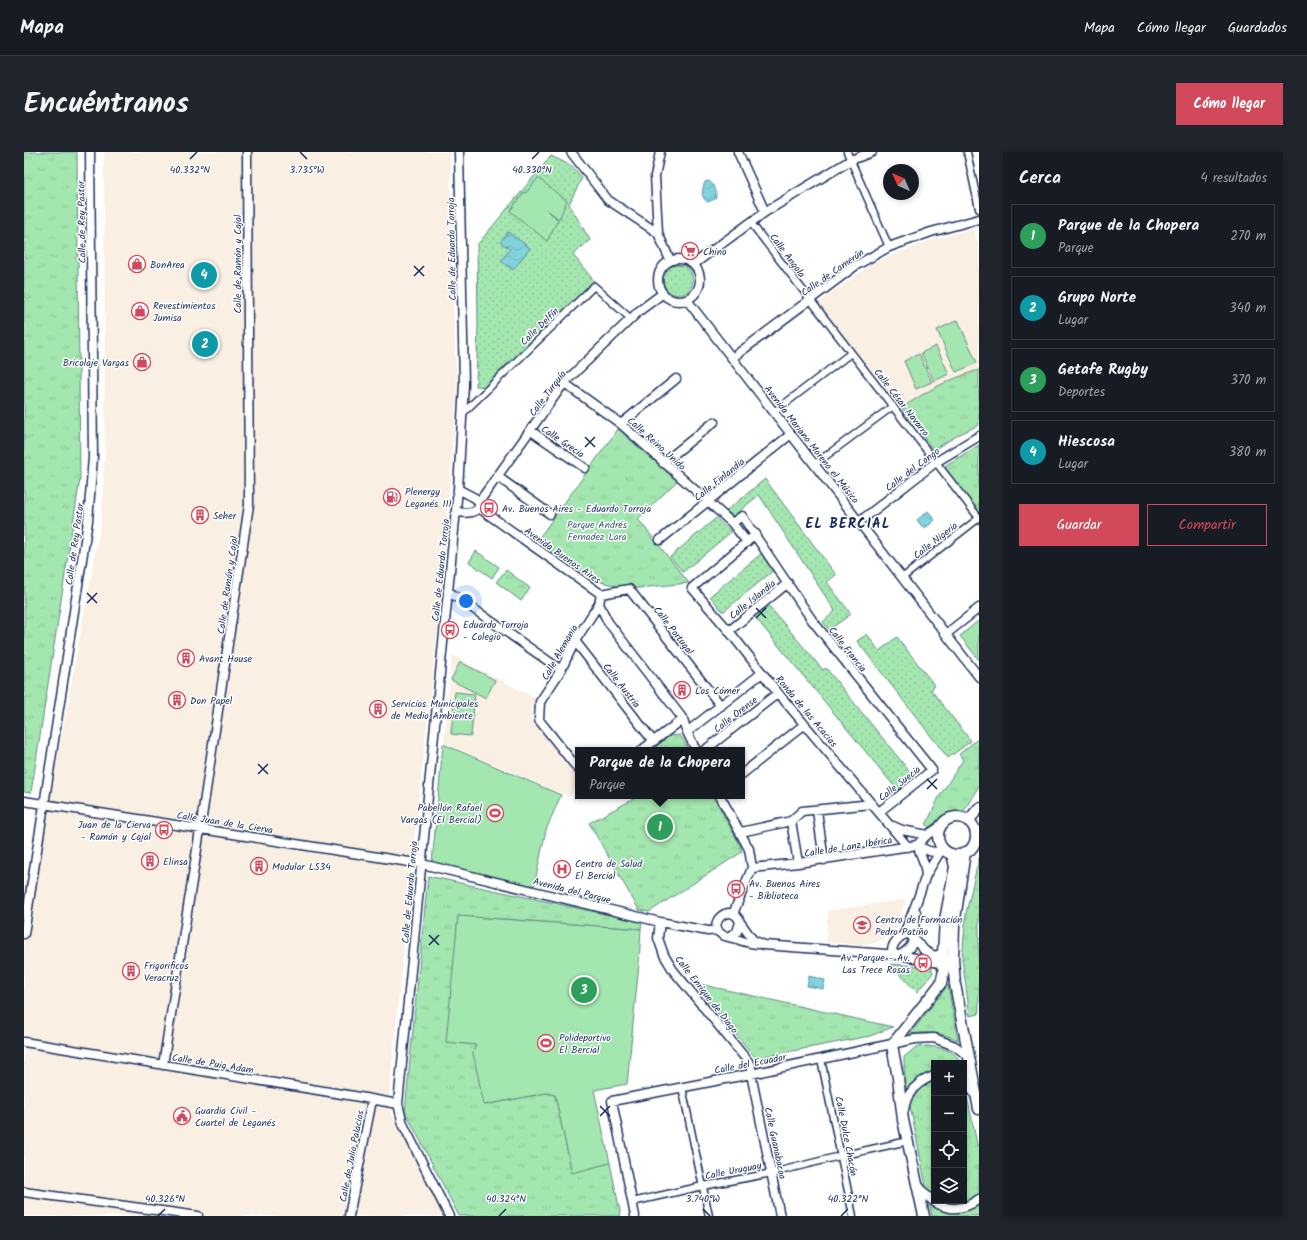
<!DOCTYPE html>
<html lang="es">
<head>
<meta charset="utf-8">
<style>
  :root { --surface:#171b24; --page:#20242c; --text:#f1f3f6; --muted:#9ea1a6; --line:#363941; --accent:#d1495b }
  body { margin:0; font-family:Kalam,sans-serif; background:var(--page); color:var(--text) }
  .controls { position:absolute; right:12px; bottom:12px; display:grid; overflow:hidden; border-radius:0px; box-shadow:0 2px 6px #0003 }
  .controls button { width:36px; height:36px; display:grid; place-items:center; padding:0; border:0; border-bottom:1px solid var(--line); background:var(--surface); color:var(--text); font:20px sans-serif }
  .compass { position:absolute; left:859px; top:12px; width:36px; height:36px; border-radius:50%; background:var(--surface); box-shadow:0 2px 6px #0003; rotate:315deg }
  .you { position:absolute; left:442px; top:449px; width:14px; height:14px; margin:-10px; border:3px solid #fff; border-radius:50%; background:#1a73e8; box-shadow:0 0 0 6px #1a73e833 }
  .badge { display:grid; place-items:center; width:26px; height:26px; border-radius:50%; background:var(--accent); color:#fff; font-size:13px; font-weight:700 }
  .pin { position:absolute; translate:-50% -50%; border:2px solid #fff; box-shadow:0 1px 4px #0006 }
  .popup { position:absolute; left:551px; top:595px; width:170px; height:52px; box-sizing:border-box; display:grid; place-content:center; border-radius:0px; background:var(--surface); filter:drop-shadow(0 1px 3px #0005); font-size:13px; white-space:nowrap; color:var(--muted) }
  .popup b { font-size:15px; color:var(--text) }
  .popup::after { content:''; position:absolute; left:50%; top:100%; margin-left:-8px; border:8px solid transparent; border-top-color:var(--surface) }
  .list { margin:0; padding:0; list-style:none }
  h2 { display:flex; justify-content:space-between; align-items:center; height:52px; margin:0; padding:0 16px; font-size:17px }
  h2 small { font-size:13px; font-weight:400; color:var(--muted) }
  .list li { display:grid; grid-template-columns:26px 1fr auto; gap:12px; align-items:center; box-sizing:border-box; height:64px; margin:0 8px 8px; padding:0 8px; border:1px solid var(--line); border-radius:0px }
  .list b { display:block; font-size:15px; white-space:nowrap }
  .list p { margin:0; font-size:13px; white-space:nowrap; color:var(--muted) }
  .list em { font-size:13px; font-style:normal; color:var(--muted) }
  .actions { display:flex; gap:8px; padding:12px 16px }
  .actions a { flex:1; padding:9px 0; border:1px solid var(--accent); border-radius:0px; text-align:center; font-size:14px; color:var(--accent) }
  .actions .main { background:var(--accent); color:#fff }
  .icon { flex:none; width:22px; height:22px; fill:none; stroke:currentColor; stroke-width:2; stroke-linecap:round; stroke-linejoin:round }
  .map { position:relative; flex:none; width:955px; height:1064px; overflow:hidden; border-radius:0px }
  header { display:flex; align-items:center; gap:24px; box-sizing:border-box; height:56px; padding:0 20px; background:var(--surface); border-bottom:1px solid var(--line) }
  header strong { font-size:19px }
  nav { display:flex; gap:22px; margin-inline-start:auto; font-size:14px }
  .intro { display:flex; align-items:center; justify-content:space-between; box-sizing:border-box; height:96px; padding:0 24px }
  h1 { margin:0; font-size:28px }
  .button { padding:10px 18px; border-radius:0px; background:var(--accent); color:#fff; font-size:14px; font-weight:700 }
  main { display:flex; gap:24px; padding:0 24px }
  aside { flex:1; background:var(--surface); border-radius:0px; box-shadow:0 2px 6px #0003 }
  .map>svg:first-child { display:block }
</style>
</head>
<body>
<header>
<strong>Mapa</strong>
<nav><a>Mapa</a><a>Cómo llegar</a><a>Guardados</a></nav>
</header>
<div class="intro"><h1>Encuéntranos</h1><a class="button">Cómo llegar</a></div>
<main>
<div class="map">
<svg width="955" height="1064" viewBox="0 0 955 1064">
  <defs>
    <pattern id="grass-tufts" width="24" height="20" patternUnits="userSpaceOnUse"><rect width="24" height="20" fill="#a4e6af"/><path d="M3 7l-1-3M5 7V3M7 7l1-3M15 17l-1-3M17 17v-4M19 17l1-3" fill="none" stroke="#8dc699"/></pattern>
    <pattern id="garden-dots" width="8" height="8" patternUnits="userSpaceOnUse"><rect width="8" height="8" fill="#a4e6af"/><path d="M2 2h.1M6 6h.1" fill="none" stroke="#8dc699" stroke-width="1.8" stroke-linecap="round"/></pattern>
    <pattern id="water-waves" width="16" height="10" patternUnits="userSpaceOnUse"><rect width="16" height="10" fill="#83d3dc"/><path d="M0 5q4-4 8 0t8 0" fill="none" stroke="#71b5bf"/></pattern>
  </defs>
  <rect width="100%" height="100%" fill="#fff"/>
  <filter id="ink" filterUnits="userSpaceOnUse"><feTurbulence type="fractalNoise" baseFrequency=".025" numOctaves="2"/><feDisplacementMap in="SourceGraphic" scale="8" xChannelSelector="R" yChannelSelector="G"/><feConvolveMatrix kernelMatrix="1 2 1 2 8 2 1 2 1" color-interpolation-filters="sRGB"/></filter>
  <g filter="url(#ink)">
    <path fill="#f9efe2" d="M80,0H426L429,153L433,237L414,472L389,699L364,954L420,1064H0V728H11L77,371L81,299Z
      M950,76L955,98V218L928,228L898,242L878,256L794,151L849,111L905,89Z
      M428,503L511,546L507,568L554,626V629L546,645L420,591Z
      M882,747L871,778L866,784L861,787L847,792L833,793L802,790L804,759Z"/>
    <path fill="url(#grass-tufts)" stroke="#608a86" d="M0,0H53L56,327L7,641L0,640Z
      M955,218V273L936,282L909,298L878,256C902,239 927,226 955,218Z
      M594,277L653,329L614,367L665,431L605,437L573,429L525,397L512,390Z
      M955,293V361L919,315Z
      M482,418L506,436L497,449L472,430Z
      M656,583L665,598H634L632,594L646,584Z
      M955,586V634L940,659C922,657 917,665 905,676L902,673L915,645L939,608L935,602Z
      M615,644H689L716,693L718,700L625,760L615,758L565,671Z
      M955,706V862L946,864L938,807L942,761Z
      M404,724L618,770L617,777L434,764L423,890L453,893L461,953L522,941L531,943L548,1020L586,1011L597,1064H435L381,959Z
      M667,830L689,835L869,875L846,884L732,906Z
      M924,833L934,888C918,881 904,879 886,882Z
      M903,894C915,895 933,898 936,911H910V1049H940V930L955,1001V1064H908L882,934L880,916V905L892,895Z"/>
    <path fill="url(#garden-dots)" stroke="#608a86" d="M527,4L548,14L558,26L545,52L566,88L549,103L571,130L462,235L452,234L454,172L453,93Z
      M639 128a15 15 0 1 1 30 0a15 15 0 1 1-30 0Z
      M741,327L812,423L803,430L827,462L805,478L799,470L811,459L735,343L709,364L702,359Z
      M692,366L707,380L659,420L646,405Z
      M738,401L749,419L699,460L686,444Z
      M744,453L799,518L802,516L890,625L874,639L730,464Z
      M843,482L855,499L873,485L911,534L907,538L947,589L924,606L833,489Z
      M866,812L907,815L909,821L893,840Z"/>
    <path fill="#a4e6af" stroke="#608a86" d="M514,26L543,49L535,67L522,57L534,68L523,89L486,59L500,40L502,41Z
      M934,168L953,211L932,220L913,178Z
      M912,194L925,222L910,229L897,201Z
      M895,202L908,230L892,237L880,209Z
      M452,399L475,415L468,426L445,410Z
      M955,468V508L936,484Z
      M436,510L471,528L462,546L427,528Z
      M431,540L451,542L447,584L427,582Z
      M419,592L537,643L522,678L510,734L408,711Z
      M434,764L617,777L615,812L603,932L570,938L586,1011L548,1021L531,943L522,941L460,953L449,901L452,893L422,890Z"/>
    <path fill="url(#water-waves)" stroke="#5991aa" d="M684,29C690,31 694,41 691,47L684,50C676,46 678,37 681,30Z
      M484,80L506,96L489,118L477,109L486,97L476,90Z
      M904,359L911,368L900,377L893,368Z
      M785,824L801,828L799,837L783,834Z"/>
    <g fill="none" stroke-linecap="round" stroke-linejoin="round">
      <g stroke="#1b2f5e" stroke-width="9">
        <path id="pedestrian" d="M823,0L865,95
          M943,0L955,57
          M727,71L955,366
          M750,260L827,201
          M438,262L570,134L607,167
          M791,312L869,254
          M878,426L955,366
          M797,907L829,1064
          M658,935L685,1064
          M608,1050L679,1034L748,1021L816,1004L884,989"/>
      </g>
      <g stroke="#1b2f5e" stroke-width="11">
        <path id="minor" d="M547,0L584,48L634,81
          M636,0L631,24L634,81L646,108
          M714,0L741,60
          M634 128a21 21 0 1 1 42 0a21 21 0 1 1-42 0Z
          M670,112L741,60L827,8L848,0
          M663,148L955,525
          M708,206L831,114L865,95L907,80L955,67
          M540,231L597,272L708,371L723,390
          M597,272L652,227
          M507,279L561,316
          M639,311L690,270
          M474,325L526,362
          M434,337L451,346L455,350V354
          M455,350L540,231L615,159L638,142
          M455,356L577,442L575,452L584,470L659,567L663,580L672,598
          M432,360C440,361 449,362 455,356
          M835,370L912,310L955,284
          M708,371L718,364L788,468L908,618L855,660
          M732,382L668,436L705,479L754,541L884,695
          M636,388L767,282
          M424,439L537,518
          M577,442L605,437L697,554
          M705,479L764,431
          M922,482L955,456
          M551,489L629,589
          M663,580L738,521
          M618,598L659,567
          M681,598L754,541
          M554,617L515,568L516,550L537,518L551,489L575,452
          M718,622L781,572
          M696,644L725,697L728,716L709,762
          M0,649L398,712L636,770L684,779L694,778
          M793,659L800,708
          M767,669L774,711
          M869,674L878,678L903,683
          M717,680L767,669L778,659L848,652
          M893,693L900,711L902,723
          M893,693L903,683L917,674
          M728,716L774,711L893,693C903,699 909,702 921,698
          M636,770L634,786L640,803L649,818L727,913V922L756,1064
          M716,770L729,788L740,793L876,803L915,811L920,818
          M0,782L64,369L69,305L66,0
          M880,782L893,749L902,723L916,700
          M705,784L713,780L716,770C708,749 682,770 697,782C701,785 707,785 712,787C719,789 726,792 734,792
          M889,785L892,760
          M890,787L901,799L911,804L919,801
          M871,803L868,798C869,790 877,782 885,782L889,785C890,794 883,799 876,803
          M0,890L330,944L374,952
          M139,913L174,691L225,353L223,0
          M940,930L946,935L951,943
          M880,958C882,941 894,929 910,924
          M895,1034C910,1056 932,1064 955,1047
          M0,1040L174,1064
          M325,1064L348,948
          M425,1064L379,972L374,952L434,337L440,232L435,0
          M611,1064L588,949L727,922L891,887L910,886L931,894L944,904"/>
      </g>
      <g stroke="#1b2f5e" stroke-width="13">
        <path id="tertiary" d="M914 684a19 19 0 1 1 38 0a19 19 0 1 1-38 0Z
          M944,669L955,656
          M941,700L930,774L929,807L931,832L955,957
          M900,1064L879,968L874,926L868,893L917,831L920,818L919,801L921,768L931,715L928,702"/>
      </g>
      <use href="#pedestrian" stroke="#fff" stroke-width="6"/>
      <use href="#minor" stroke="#fff" stroke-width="8"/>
      <use href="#tertiary" stroke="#fff" stroke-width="10"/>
    </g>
  </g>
  <path fill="none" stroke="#1b2f5e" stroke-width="1.5" d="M276,0L283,7M166,7L173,0M508,7L515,0M390,114L400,124M390,124L400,114M561,285L571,295M561,295L571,285M63,441L73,451M63,451L73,441M732,456L742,466M732,466L742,456M234,612L244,622M234,622L244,612M903,627L913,637M903,637L913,627M405,783L415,793M405,793L415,783M576,954L586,964M576,964L586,954M679,1057L686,1064M134,1064L141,1057M475,1064L482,1057M817,1064L824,1057"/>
  <defs>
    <g id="supermarket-ring" transform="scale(0.9)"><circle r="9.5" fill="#fff" stroke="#d1495b" stroke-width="1.5"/><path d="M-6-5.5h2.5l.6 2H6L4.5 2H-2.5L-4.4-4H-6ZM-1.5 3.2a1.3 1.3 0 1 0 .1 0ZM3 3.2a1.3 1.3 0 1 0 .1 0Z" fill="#d1495b"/></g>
    <g id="shop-ring" transform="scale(0.9)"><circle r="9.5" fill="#fff" stroke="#d1495b" stroke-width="1.5"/><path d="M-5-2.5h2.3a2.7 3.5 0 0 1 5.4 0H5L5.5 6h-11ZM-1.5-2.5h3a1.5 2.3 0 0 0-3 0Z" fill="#d1495b"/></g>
    <g id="fuel-ring" transform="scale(0.9)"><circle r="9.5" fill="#fff" stroke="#d1495b" stroke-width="1.5"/><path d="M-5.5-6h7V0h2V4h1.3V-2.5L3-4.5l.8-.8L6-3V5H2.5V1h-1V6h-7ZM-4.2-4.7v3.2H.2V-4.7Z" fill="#d1495b"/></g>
    <g id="bus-ring" transform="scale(0.9)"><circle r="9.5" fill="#fff" stroke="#d1495b" stroke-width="1.5"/><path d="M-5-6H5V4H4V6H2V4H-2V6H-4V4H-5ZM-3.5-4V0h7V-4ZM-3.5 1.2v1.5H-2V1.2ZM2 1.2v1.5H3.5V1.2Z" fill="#d1495b"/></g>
    <g id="building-ring" transform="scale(0.9)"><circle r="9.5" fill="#fff" stroke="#d1495b" stroke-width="1.5"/><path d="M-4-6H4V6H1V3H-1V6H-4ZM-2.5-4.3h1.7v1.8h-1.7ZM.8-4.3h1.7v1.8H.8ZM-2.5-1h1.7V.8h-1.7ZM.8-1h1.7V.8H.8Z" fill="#d1495b"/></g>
    <g id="stadium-ring" transform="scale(0.9)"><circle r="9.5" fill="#fff" stroke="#d1495b" stroke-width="1.5"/><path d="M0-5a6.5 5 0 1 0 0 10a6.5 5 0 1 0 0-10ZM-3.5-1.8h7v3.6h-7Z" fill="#d1495b"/></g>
    <g id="hospital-ring" transform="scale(0.9)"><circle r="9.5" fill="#fff" stroke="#d1495b" stroke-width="1.5"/><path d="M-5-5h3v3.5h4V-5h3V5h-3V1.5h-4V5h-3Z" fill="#d1495b"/></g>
    <g id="school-ring" transform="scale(0.9)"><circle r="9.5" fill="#fff" stroke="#d1495b" stroke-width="1.5"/><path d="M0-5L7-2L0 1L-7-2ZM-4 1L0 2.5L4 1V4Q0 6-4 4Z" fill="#d1495b"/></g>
    <g id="civic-ring" transform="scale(0.9)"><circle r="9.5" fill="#fff" stroke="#d1495b" stroke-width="1.5"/><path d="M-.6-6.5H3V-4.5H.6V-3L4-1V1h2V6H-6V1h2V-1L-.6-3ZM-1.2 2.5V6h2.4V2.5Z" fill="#d1495b"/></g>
  </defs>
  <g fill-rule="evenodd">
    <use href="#supermarket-ring" x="666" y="99"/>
    <use href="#shop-ring" x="113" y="112"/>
    <use href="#shop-ring" x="116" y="159"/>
    <use href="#shop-ring" x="118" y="210"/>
    <use href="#fuel-ring" x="368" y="345"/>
    <use href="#bus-ring" x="465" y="356"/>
    <use href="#building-ring" x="176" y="363"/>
    <use href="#bus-ring" x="426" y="478"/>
    <use href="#building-ring" x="162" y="506"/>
    <use href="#building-ring" x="658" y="538"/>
    <use href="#building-ring" x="153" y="548"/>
    <use href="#building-ring" x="354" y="557"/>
    <use href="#stadium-ring" x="471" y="661"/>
    <use href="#bus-ring" x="140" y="678"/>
    <use href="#building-ring" x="126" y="709"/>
    <use href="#building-ring" x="235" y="714"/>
    <use href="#hospital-ring" x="538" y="717"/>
    <use href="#bus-ring" x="712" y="737"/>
    <use href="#school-ring" x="838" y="773"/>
    <use href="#bus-ring" x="899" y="811"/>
    <use href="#building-ring" x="107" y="819"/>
    <use href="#stadium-ring" x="522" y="891"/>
    <use href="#civic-ring" x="158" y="964"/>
  </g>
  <g text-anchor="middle" stroke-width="3" stroke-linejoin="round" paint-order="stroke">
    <g font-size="10" fill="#1b2f5e" stroke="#fff">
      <text transform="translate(57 70) rotate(-91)" y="4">Calle de Rey Pastor</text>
      <text transform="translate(427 97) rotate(-91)" y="4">Calle de Eduardo Torroja</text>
      <text transform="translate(764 103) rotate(53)" y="4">Calle Angola</text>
      <text transform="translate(213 112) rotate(-90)" y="4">Calle de Ramón y Cajal</text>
      <text transform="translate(808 120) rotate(-35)" y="4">Calle de Camerún</text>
      <text transform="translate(515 174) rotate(-44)" y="4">Calle Delfín</text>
      <text transform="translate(523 241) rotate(-53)" y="4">Calle Turquía</text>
      <text transform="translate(878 250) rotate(52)" y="4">Calle César Navarro</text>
      <text transform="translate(539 289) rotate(34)" y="4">Calle Grecia</text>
      <text transform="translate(633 291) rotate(42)" y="4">Calle Reino Unido</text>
      <text transform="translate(788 292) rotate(52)" y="4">Avenida Mariano Moreno el Músico</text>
      <text transform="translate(888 317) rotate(-37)" y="4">Calle del Congo</text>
      <text transform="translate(695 327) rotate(-39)" y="4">Calle Finlandia</text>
      <text transform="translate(911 388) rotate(-38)" y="4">Calle Nigeria</text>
      <text transform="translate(50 392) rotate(-82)" y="4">Calle de Rey Pastor</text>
      <text transform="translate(539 403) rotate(35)" y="4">Avenida Buenos Aires</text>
      <text transform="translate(416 418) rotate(-84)" y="4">Calle de Eduardo Torroja</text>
      <text transform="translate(203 433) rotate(-82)" y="4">Calle de Ramón y Cajal</text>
      <text transform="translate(728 447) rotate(-39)" y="4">Calle Islandia</text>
      <text transform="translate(650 478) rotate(52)" y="4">Calle Portugal</text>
      <text transform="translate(824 497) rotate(52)" y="4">Calle Francia</text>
      <text transform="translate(535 500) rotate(-60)" y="4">Calle Alemania</text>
      <text transform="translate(598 533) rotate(52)" y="4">Calle Austria</text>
      <text transform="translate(783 559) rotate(50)" y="4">Ronda de las Acacias</text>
      <text transform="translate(711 562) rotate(-38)" y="4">Calle Orense</text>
      <text transform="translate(875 631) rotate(-38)" y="4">Calle Suecia</text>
      <text transform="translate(201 670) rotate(9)" y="4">Calle Juan de la Cierva</text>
      <text transform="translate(824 694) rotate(-9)" y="4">Calle de Lanz Ibérica</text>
      <text transform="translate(548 738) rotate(14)" y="4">Avenida del Parque</text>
      <text transform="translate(385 740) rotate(-85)" y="4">Calle de Eduardo Torroja</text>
      <text transform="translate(683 842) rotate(52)" y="4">Calle Enrique de Diago</text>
      <text transform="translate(189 911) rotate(9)" y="4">Calle de Puig Adam</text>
      <text transform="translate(726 911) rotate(-11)" y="4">Calle del Ecuador</text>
      <text transform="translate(823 984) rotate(79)" y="4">Calle Dulce Chacón</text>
      <text transform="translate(752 991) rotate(78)" y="4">Calle Guanabacoa</text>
      <text transform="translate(327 1004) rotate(-79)" y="4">Calle de Julio Palacios</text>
      <text transform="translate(709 1018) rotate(-11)" y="4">Calle Uruguay</text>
    </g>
    <g font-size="10" fill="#1b2f5e" stroke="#fff" text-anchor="start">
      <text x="679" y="103">Chino</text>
      <text x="126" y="116">BonArea</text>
      <text x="129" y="157">Revestimientos<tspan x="129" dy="12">Jumisa</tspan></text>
      <text x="105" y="214" text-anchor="end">Bricolaje Vargas</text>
      <text x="381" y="343">Plenergy<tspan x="381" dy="12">Leganés III</tspan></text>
      <text x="478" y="360">Av. Buenos Aires - Eduardo Torroja</text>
      <text x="189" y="367">Seher</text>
      <text x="439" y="476">Eduardo Torroja<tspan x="439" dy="12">- Colegio</tspan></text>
      <text x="175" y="510">Avant House</text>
      <text x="671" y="542">Los Cómer</text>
      <text x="166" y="552">Don Papel</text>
      <text x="367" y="555">Servicios Municipales<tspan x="367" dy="12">de Medio Ambiente</tspan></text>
      <text x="458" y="659" text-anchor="end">Pabellón Rafael<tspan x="458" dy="12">Vargas (El Bercial)</tspan></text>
      <text x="127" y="676" text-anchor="end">Juan de la Cierva<tspan x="127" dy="12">- Ramón y Cajal</tspan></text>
      <text x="139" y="713">Elinsa</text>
      <text x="551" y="715">Centro de Salud<tspan x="551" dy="12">El Bercial</tspan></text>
      <text x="248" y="718">Modular LS34</text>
      <text x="725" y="735">Av. Buenos Aires<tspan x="725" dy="12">- Biblioteca</tspan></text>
      <text x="851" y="771">Centro de Formación<tspan x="851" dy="12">Pedro Patiño</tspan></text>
      <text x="886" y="809" text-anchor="end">Av. Parque - Av.<tspan x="886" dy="12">Las Trece Rosas</tspan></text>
      <text x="120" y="817">Frigorificos<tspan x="120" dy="12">Veracruz</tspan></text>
      <text x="535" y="889">Polideportivo<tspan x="535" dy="12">El Bercial</tspan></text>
      <text x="171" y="962">Guardia Civil -<tspan x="171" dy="12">Cuartel de Leganés</tspan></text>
    </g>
    <g font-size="10" fill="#3d5d72" stroke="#fff">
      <text x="573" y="376">Parque Andrés<tspan x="573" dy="12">Fernadez Lara</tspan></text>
    </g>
    <g font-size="14" font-weight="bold" letter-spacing="1" fill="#1b2f5e" stroke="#fff">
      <text x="824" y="376">EL BERCIAL</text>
    </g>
  </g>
  <g font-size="10" text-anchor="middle" fill="#1b2f5e" stroke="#fff" stroke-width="3" stroke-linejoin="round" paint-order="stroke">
    <text x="166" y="21">40.332°N</text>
    <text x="283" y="21">3.735°W</text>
    <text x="508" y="21">40.330°N</text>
    <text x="141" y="1050">40.326°N</text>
    <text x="482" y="1050">40.324°N</text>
    <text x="679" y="1050">3.740°W</text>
    <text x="824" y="1050">40.322°N</text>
  </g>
</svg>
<div class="controls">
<button>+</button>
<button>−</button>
<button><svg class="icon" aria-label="locate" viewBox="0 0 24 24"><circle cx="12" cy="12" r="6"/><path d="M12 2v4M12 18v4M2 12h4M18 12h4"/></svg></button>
<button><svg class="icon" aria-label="layers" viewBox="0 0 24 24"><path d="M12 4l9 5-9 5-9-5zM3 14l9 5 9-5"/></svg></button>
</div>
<svg class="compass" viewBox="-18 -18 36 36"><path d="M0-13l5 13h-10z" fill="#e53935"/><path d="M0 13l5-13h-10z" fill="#9ea1a6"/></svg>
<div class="you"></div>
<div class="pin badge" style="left:636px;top:675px;background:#2e9e5b">1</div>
<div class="popup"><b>Parque de la Chopera</b>Parque</div>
<div class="pin badge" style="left:181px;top:192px;background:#0f9aa8">2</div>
<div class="pin badge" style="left:560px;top:838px;background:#2e9e5b">3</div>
<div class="pin badge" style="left:180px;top:123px;background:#0f9aa8">4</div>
</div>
<aside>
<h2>Cerca<small>4 resultados</small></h2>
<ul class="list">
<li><span class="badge" style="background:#2e9e5b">1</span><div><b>Parque de la Chopera</b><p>Parque</p></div><em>270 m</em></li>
<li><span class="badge" style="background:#0f9aa8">2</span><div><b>Grupo Norte</b><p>Lugar</p></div><em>340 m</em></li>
<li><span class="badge" style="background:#2e9e5b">3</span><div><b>Getafe Rugby</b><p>Deportes</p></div><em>370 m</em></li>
<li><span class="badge" style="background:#0f9aa8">4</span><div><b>Hiescosa</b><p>Lugar</p></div><em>380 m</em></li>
</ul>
<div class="actions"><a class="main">Guardar</a><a>Compartir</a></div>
</aside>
</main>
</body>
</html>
